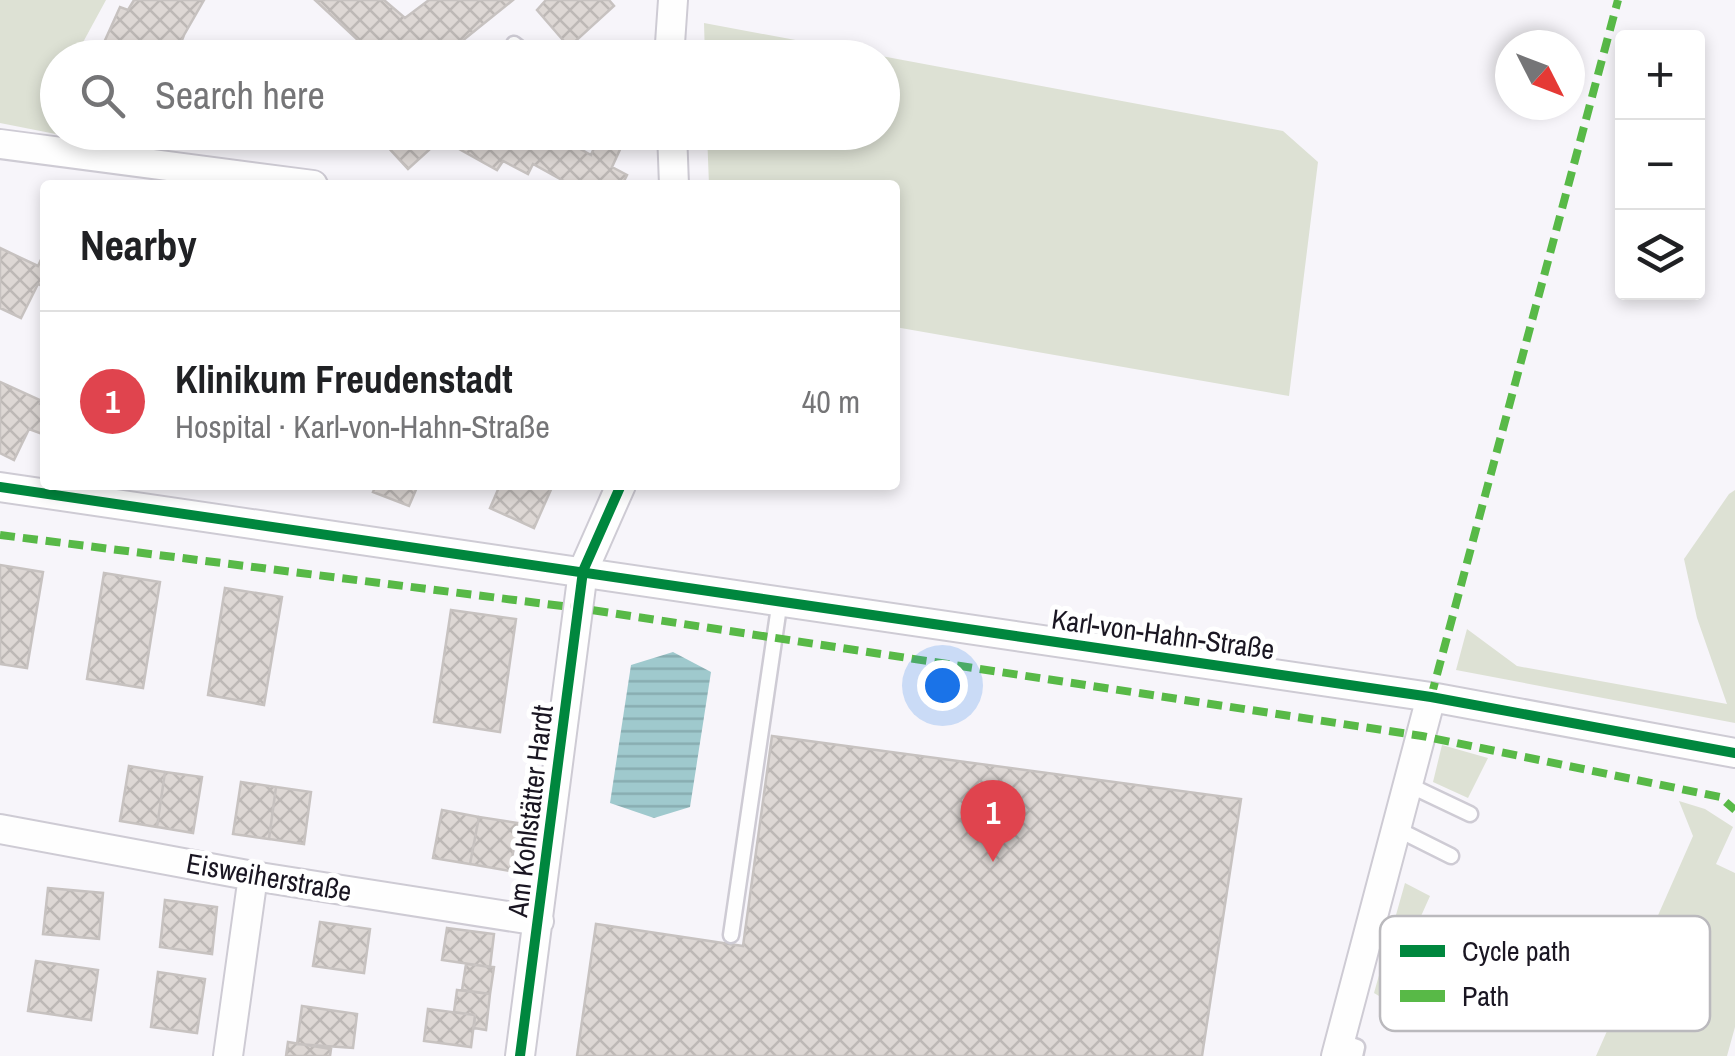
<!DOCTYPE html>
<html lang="en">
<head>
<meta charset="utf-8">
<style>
  :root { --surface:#fff; --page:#f6f6f6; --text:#202124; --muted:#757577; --line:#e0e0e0; --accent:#67646e }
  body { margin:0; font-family:"Archivo Narrow",sans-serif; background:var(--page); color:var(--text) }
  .controls { position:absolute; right:30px; top:30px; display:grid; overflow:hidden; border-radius:10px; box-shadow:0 5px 15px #0003 }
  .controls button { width:90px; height:90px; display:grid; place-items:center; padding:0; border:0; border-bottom:2px solid var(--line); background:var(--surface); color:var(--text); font:50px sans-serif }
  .compass { position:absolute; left:1495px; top:30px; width:90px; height:90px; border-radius:50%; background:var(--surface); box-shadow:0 5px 15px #0003; rotate:132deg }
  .you { position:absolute; left:942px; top:685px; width:35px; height:35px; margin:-25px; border:8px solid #fff; border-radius:50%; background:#1a73e8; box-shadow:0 0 0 15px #1a73e833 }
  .badge { display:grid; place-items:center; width:65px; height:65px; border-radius:50%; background:var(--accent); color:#fff; font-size:32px; font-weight:700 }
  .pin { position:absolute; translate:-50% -82px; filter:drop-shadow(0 2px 5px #0008) }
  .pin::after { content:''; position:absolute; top:52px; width:35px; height:30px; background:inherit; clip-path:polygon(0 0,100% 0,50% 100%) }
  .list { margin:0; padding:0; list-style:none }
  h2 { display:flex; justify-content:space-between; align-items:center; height:130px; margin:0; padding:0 40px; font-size:42px }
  h2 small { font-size:32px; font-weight:400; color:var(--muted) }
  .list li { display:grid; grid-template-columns:65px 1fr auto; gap:30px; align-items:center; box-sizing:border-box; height:180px; padding:0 40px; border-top:2px solid var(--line) }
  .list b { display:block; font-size:38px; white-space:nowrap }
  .list p { margin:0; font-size:32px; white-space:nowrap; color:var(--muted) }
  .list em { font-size:32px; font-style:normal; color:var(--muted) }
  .icon { flex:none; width:55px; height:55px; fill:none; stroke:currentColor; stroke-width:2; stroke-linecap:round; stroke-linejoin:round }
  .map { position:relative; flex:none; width:1735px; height:1056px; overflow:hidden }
  .search { position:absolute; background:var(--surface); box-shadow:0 5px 15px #0003; left:40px; top:40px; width:860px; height:110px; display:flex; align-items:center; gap:25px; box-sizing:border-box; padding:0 35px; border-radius:55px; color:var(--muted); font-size:38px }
  .panel { position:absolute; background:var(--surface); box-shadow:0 5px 15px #0003; left:40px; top:180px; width:860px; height:310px; border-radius:10px }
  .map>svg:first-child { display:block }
</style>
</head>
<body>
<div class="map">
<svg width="1735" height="1056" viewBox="0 0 1735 1056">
  <defs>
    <pattern id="water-rules" width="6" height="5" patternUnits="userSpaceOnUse" patternTransform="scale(2.5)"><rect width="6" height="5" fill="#9fc9cd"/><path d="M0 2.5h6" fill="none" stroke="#88acb0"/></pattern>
    <pattern id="building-cross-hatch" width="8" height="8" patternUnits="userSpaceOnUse" patternTransform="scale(2.5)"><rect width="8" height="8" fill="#ddd7d4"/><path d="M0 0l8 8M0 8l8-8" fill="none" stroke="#bdb8b6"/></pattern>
  </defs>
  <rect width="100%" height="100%" fill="#f7f5fa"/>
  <path fill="#dde1d4" d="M0,0H106L75,57L58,58L57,105L52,121L57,125L58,132L70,133L81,139L0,123Z
    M704,23L1283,131L1318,162L1289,396L895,327V185H709L707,133L882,132V58L705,57Z
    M1735,490V723L1456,670L1467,629L1517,666L1727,704L1697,618L1684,559L1729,494Z
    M1442,745L1488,758L1468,798L1433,782Z
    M1679,801L1705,809L1733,827L1716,864L1735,873V1027L1727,1056H1596L1693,836Z
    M1405,883L1430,896L1384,999L1374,993Z"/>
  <path fill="url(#water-rules)" d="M673,652L711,672L690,807L654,818L610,803L631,665Z"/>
  <path fill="url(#building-cross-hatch)" stroke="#c7c2c0" stroke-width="2.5" d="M134,0H204L184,35L175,58H97L120,7L128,10Z
    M315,0H384L405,18L429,0H513L441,58H377Z
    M546,0H609L614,6L569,47L537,10Z
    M400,132H495L507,139L511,132H550L591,155L601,132H628L612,167L627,175L622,185H571L533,164L528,174L503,161L497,170L441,139L408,169L386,145Z
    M0,248L38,266L45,251V287L38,284L21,318L0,308Z
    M0,382L42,401L40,404L45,406V435L29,429L14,460L0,453Z
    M376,485H418L409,506L373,492Z
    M500,485H553L534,528L490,508Z
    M0,565L43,572L27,668L0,664Z
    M104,573L160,582L143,688L87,679Z
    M225,588L282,597L264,705L208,695Z
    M451,610L516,619L500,732L434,722Z
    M772,736L1241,799L1202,1056H577L596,924L743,946Z
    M129,766L165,772L157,827L120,821Z
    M165,772L202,777L193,833L157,827Z
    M241,782L276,787L269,839L233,834Z
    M276,787L311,792L304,844L269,839Z
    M442,810L479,817L470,864L433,858Z
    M479,817L518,823L510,871L470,864Z
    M48,888L103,893L99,939L43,934Z
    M165,900L217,907L212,954L160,947Z
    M320,922L370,929L364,973L313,966Z
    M447,928L494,934L490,967L442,960Z
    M36,961L98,970L91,1020L28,1011Z
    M466,964L494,967L490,994L462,990Z
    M158,972L205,979L197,1033L151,1027Z
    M457,990L490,994L486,1030L474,1028L475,1015L454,1012Z
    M302,1006L357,1014L353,1048L297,1044Z
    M428,1009L475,1015L471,1047L424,1041Z
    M288,1042L331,1049L330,1056H286Z"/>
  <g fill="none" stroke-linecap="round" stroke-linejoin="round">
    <g stroke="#cecbd4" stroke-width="19">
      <path id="lane" d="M514,44L532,58
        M1409,785L1470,814
        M1397,829L1451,856
        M731,935L780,600
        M1340,1041L1357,1047L1355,1056"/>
    </g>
    <g stroke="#cecbd4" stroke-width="32">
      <path id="street" d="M669,58L673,0
        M672,132L674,185
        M0,144L313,185
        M0,487L1431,697L1735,753
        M0,829L253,876L539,921
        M228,1056L253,876
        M520,1056L583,571L621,485
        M1336,1056L1431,697"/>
    </g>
    <use href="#lane" stroke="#fefefe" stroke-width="14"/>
    <use href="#street" stroke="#fefefe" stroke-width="28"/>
    <path stroke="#58b947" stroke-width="8" stroke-dasharray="15 8" stroke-linecap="butt" d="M0,535L578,608L1422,736L1720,797L1735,810
      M1431,697L1618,0"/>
    <g stroke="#fff" stroke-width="16">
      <path id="cycleway" d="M0,487L1431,697L1735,753
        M520,1056L583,571L621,485"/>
    </g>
    <use href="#cycleway" stroke="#00873e" stroke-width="10"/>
  </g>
  <g text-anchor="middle" stroke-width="10" stroke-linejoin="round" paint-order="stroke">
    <g font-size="28" fill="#1a1622" stroke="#fff">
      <text transform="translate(1163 634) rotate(8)" y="10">Karl-von-Hahn-Straße</text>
      <text transform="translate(530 811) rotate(-83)" y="10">Am Kohlstätter Hardt</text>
      <text transform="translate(269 877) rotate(10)" y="10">Eisweiherstraße</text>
    </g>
  </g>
  <rect x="1380" y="916" width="330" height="115" rx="15" fill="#fff" stroke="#bab9bd" stroke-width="2.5"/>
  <rect x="1400" y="945" width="45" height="12" fill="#00873e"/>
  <rect x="1400" y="990" width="45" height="12" fill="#58b947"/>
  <g font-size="28" fill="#1a1622">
    <text x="1462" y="961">Cycle path</text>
    <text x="1462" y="1006">Path</text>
  </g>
</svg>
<div class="controls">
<button>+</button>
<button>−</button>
<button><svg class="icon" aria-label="layers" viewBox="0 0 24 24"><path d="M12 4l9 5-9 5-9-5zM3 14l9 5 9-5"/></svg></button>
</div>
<svg class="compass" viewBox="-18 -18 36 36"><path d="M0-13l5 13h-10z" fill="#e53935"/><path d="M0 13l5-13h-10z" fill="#757577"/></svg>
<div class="you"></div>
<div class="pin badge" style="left:993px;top:862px;background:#e0444e">1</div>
<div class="search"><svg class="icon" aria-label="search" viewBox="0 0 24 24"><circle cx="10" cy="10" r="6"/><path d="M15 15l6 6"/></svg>Search here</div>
<section class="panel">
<h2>Nearby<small></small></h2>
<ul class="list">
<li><span class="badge" style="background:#e0444e">1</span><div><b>Klinikum Freudenstadt</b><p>Hospital · Karl-von-Hahn-Straße</p></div><em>40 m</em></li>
</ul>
</section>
</div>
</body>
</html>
